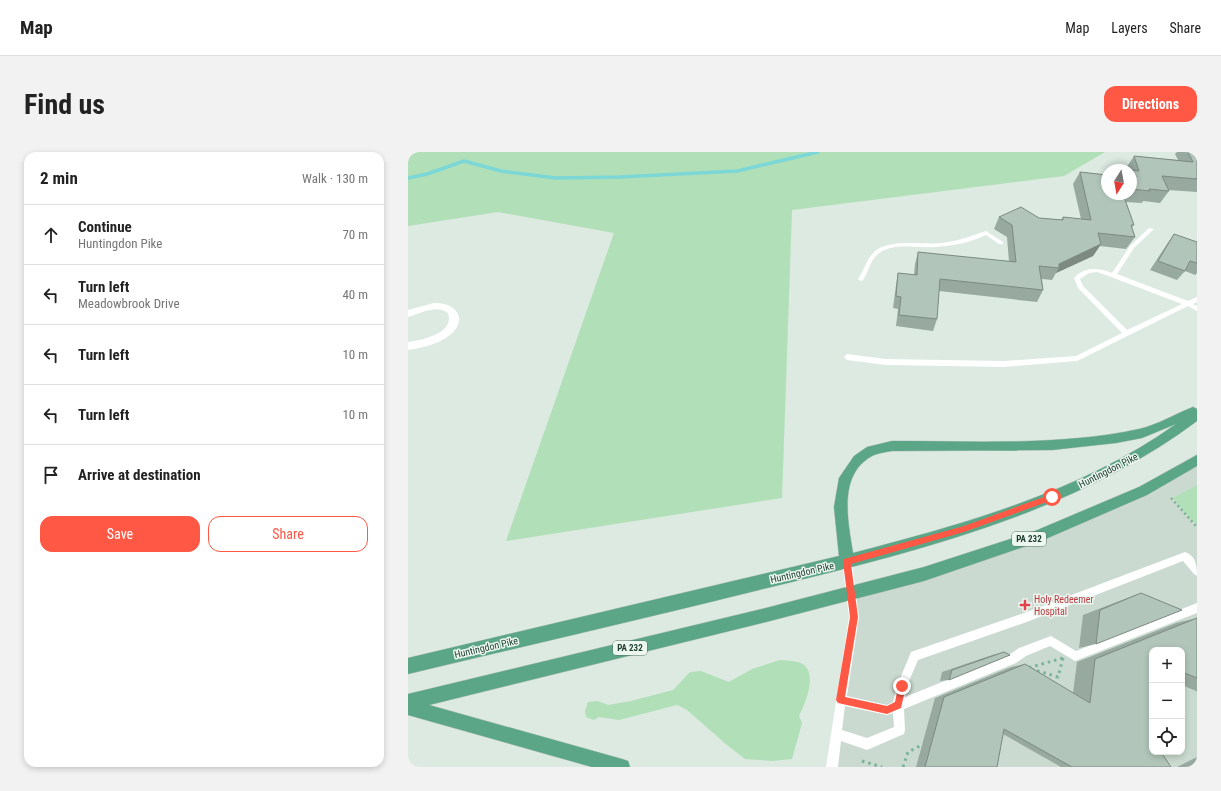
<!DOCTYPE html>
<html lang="en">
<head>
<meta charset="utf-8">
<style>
  :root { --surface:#fff; --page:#f2f2f2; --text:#222; --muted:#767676; --line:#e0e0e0; --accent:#ff5845 }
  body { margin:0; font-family:"Roboto Condensed",sans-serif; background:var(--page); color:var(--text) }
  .controls { position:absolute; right:12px; bottom:12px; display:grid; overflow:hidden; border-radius:8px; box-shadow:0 2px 6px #0003 }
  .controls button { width:36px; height:36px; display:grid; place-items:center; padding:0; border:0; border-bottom:1px solid var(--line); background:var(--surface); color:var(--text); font:20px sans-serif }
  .compass { position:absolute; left:693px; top:12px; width:36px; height:36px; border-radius:50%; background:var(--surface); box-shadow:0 2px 6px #0003; rotate:191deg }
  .stop { position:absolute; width:12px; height:12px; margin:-9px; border:3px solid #ff5845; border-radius:50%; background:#fff }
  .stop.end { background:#ff5845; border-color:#fff; box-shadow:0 1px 4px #0008 }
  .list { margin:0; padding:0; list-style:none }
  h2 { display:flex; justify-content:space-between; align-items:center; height:52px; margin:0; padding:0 16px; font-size:17px }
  h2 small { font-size:13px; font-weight:400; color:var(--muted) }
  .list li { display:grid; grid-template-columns:26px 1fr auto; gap:12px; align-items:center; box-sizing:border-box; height:60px; padding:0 16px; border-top:1px solid var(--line) }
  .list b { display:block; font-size:15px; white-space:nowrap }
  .list p { margin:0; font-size:13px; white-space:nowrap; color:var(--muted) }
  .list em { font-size:13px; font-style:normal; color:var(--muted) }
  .actions { display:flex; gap:8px; padding:12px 16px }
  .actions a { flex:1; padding:9px 0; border:1px solid var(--accent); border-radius:12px; text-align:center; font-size:14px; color:var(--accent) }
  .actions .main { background:var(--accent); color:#fff }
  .icon { flex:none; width:22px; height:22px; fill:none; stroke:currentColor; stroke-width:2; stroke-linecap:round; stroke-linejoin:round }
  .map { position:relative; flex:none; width:789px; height:615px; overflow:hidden; border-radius:12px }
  header { display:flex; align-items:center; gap:24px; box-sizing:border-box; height:56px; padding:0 20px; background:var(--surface); border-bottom:1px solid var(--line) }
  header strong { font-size:19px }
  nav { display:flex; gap:22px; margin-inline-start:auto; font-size:14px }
  .intro { display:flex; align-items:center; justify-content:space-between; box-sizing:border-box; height:96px; padding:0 24px }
  h1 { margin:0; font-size:28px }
  .button { padding:10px 18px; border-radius:12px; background:var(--accent); color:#fff; font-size:14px; font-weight:700 }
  main { display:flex; gap:24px; padding:0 24px }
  aside { flex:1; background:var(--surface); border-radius:12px; box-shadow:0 2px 6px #0003 }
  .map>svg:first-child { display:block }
</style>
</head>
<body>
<header>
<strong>Map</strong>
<nav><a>Map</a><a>Layers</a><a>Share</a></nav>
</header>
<div class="intro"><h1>Find us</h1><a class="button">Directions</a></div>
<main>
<aside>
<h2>2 min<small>Walk · 130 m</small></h2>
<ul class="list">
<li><svg class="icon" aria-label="ahead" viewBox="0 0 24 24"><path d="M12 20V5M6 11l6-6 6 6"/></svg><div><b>Continue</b><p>Huntingdon Pike</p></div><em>70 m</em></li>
<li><svg class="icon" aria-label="left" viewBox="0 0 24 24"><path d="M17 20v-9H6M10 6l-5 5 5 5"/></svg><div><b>Turn left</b><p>Meadowbrook Drive</p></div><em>40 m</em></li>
<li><svg class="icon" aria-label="left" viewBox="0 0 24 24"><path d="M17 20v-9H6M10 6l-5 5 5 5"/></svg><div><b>Turn left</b></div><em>10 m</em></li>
<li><svg class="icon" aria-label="left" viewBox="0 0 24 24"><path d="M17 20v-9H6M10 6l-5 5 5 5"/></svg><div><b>Turn left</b></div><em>10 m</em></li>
<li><svg class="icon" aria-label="arrive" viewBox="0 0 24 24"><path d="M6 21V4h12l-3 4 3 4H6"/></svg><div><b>Arrive at destination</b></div></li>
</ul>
<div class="actions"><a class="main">Save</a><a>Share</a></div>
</aside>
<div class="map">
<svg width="789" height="615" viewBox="0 0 789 615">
  <rect width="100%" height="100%" fill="#dceae2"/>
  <path fill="#cadad0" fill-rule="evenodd" d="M789,308V615H424L441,490L443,440L628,385ZM744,498H774V600H744Z"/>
  <path fill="#b1dfb7" d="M0,0H697L656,24L384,58L374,346L98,389L206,81L90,60L0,74Z
    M789,333V372L782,367L765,346Z
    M372,508C379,509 390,508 396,513C409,524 397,552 391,564L394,571L384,607L365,609L337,607L319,593L279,558L269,553L211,568L191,565L186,568L178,565L177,559L180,550L190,549L200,553L223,549L265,538L282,520L293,519L321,530L344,517Z"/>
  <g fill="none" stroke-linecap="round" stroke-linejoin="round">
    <path stroke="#7cd7d7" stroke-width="3.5" d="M0,26L19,22L56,9L93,19L148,26L212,25L329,19L410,0"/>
    <g stroke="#bbc4c0" stroke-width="1">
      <path id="primary" d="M785,255L789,257V269C662,364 501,401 351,438C234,467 117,494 0,522V506L431,404L426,355L431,326L446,304L459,295L484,289C563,289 654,294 731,277C749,273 767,262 785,255ZM768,272C673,340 556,372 445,401C440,369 429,321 466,303C471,301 478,300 484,299L644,298L708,291L734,286Z
        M789,303V314L739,343L633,389L516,429L358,470L21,553L214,607L220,609L222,615H184L0,563V542L358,456L516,415L627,379L731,335Z"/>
    </g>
    <path stroke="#78b297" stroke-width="2.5" stroke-dasharray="2 3" stroke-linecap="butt" d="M763,346L789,375"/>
    <path stroke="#78b297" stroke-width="3" stroke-dasharray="2.5 4" stroke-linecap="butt" d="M655,506L650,525L620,516Z
      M454,609L474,615
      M495,615L500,600L514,593"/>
    <path fill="#fff" fill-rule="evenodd" d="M741,76L746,77L726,96L709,122L780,149L789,145V150L785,152L789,154V159L780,154L669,209L596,215L478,213L439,208L436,205L439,202L478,207L596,209L668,204L714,181L670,136L666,126C677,114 691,116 704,121L722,94ZM689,120L695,122L774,152L719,178L675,134L672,127L681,121Z
      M578,79L595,90V92H591L578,83C562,91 544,94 527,95C508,97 483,89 468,104C462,110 460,121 455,128L453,129L450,127C457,117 459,104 470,97C486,87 515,93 534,91C550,89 563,84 578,79Z
      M777,400C788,404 789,413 789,424L786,422L775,409L616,471L510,508L499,534L497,545L601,503L611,496L643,484L668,499L789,451V461L667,509L642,494L618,504L608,511L496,557L497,578L496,582L459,598L433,589L430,615H418L441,465L434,410L436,407L439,406L442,407L444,410L451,465L439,544L479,553L485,550L489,534L503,500L616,461ZM437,554L479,563L485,561L486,575L459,586L434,578Z"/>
    <path fill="#fff" fill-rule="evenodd" d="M26,151C51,150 61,171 39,185C28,193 13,196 0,198V190C15,188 47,181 40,161C28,152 12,162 0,165V158Z"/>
    <use href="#primary" fill="#5ba687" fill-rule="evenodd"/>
  </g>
  <path fill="#98a9a0" d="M769,0H789V40L760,38L761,39L752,51L735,49L734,51L718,50L726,73L724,75L727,85L718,97L692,94L685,104L648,121L644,128L634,127L635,138L629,150L531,139L529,167L525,179L488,174L490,157L485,156L488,133L490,121L506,123L507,112L510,100L601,110L599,85L586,77L591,65L631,66L653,68L655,65L673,67L665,32L672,20L699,23V42H723V18H702L703,16L719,18L718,16L726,4L770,8L767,2Z
    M766,82L789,90V121L787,123L777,119L769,128L742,118L759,92Z
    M733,441L688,492L671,496L675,463L714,448Z
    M789,466V540L788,539L774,533V498H744V600L763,615H653L595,582L589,615H508L527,546L603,515L617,512L665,541L669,510L768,471Z
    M596,500L541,528L532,529L534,520L584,503Z
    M789,605V615H769Z"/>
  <path fill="#7c8a82" d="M693,92L685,104L648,121L651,116V112Z"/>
  <path fill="#b1c5ba" stroke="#7c8a82" d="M780,0H789V27L754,24L761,39L741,37L742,39L723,37V18L731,19L726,4L785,10Z
    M703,16L722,18H703Z
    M672,20L699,23V42H715L726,73H723L727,85L690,81L693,92L651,112V116L631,114L635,138L532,127L529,167L491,163L493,145L488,144L490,121L509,123L510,100L608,110L604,73L591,65L613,55L631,66L655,68V65L683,68Z
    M766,82L789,90V111L782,109L777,119L750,109Z
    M733,441L774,458L688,492L692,458Z
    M789,466V526L774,520V498H744V600H753L763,615H664L596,577L589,615H517L536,545L617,512L682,551L687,507Z
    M596,500L602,503L541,528L544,518Z"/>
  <path fill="#ff5845" d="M644,342L647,343V347L556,380L443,412L450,465L437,545L479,554L487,550L491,531L494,530L497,531L498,534L493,556L479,562L430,551L428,548L442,465L435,410L436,407L556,374Z"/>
  <path fill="#e0444e" stroke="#ecf7f0" stroke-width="1.5" d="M615 447h4v4h4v4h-4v4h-4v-4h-4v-4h4z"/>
  <g text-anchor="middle" stroke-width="3" stroke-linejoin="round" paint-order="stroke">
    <g fill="#ecf7f0" stroke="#5a7368" stroke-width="1">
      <rect x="604" y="380" width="34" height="14" rx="3"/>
      <rect x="205" y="489" width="34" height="14" rx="3"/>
    </g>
    <g font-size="9" font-weight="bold" fill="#1c3b2e">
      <text x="621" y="390">PA 232</text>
      <text x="222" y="499">PA 232</text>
    </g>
    <g font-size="10" fill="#1c3b2e" stroke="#ecf7f0">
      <text transform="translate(700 318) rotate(-27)" y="4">Huntingdon Pike</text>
      <text transform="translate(394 420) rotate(-13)" y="4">Huntingdon Pike</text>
      <text transform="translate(78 495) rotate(-13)" y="4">Huntingdon Pike</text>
    </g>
    <g font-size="10" fill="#be3a42" stroke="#ecf7f0" text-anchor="start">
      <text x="626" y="451">Holy Redeemer<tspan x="626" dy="12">Hospital</tspan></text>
    </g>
  </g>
</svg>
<div class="controls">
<button>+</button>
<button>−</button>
<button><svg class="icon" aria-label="locate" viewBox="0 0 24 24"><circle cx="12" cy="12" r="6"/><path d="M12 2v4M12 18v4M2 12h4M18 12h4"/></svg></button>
</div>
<svg class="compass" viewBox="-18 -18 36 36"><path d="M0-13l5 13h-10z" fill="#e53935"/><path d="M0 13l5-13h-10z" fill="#767676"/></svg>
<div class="stop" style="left:644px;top:345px"></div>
<div class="stop end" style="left:494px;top:534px"></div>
</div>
</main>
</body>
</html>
